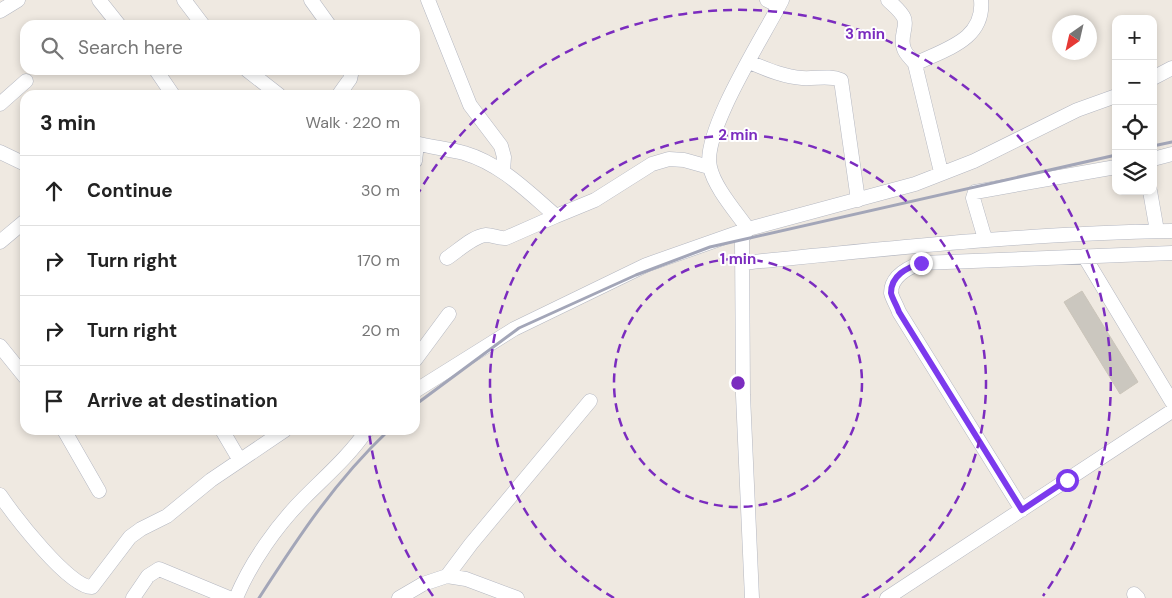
<!DOCTYPE html>
<html lang="en">
<head>
<meta charset="utf-8">
<style>
  :root { --surface:#fff; --page:#f6f6f6; --text:#222; --muted:#767676; --line:#e0e0e0 }
  body { margin:0; font-family:"DM Sans",sans-serif; background:var(--page); color:var(--text) }
  .controls { position:absolute; right:15px; top:15px; display:grid; overflow:hidden; border-radius:10px; box-shadow:0 2px 8px #0003 }
  .controls button { width:45px; height:45px; display:grid; place-items:center; padding:0; border:0; border-bottom:1px solid var(--line); background:var(--surface); color:var(--text); font:25px sans-serif }
  .compass { position:absolute; left:1052px; top:15px; width:45px; height:45px; border-radius:50%; background:var(--surface); box-shadow:0 2px 8px #0003; rotate:214deg }
  .stop { position:absolute; width:15px; height:15px; margin:-11px; border:4px solid #7c3aed; border-radius:50%; background:#fff }
  .stop.end { background:#7c3aed; border-color:#fff; box-shadow:0 1px 5px #0008 }
  .list { margin:0; padding:0; list-style:none }
  h2 { display:flex; justify-content:space-between; align-items:center; height:65px; margin:0; padding:0 20px; font-size:21px }
  h2 small { font-size:16px; font-weight:400; color:var(--muted) }
  .list li { display:grid; grid-template-columns:32px 1fr auto; gap:15px; align-items:center; box-sizing:border-box; height:70px; padding:0 20px; border-top:1px solid var(--line) }
  .list b { display:block; font-size:19px; white-space:nowrap }
  .list em { font-size:16px; font-style:normal; color:var(--muted) }
  .icon { flex:none; width:28px; height:28px; fill:none; stroke:currentColor; stroke-width:2; stroke-linecap:round; stroke-linejoin:round }
  .map { position:relative; flex:none; width:1172px; height:598px; overflow:hidden }
  .search { position:absolute; background:var(--surface); box-shadow:0 2px 8px #0003; left:20px; top:20px; width:400px; height:55px; display:flex; align-items:center; gap:12px; box-sizing:border-box; padding:0 18px; border-radius:15px; color:var(--muted); font-size:19px }
  .panel { position:absolute; background:var(--surface); box-shadow:0 2px 8px #0003; left:20px; top:90px; width:400px; height:345px; border-radius:15px }
  .map>svg:first-child { display:block }
</style>
</head>
<body>
<div class="map">
<svg width="1172" height="598" viewBox="0 0 1172 598">
  <rect width="100%" height="100%" fill="#efe9e1"/>
  <path fill="#cbc7bf" stroke="#cbc5ba" d="M1082,291L1138,382L1120,394L1064,302Z"/>
  <g fill="none" stroke-linecap="round" stroke-linejoin="round">
    <g stroke="#b4b7c1" stroke-width="15">
      <path id="minor" d="M99,0L119,25
        M184,0L203,25
        M311,0L329,25
        M428,0L470,105L501,146L504,157L503,171
        M767,0L779,6
        M888,0C893,5 901,11 904,18C908,26 899,37 904,49C906,55 912,59 915,64L941,172
        M0,11L18,0
        M749,62C766,69 784,77 802,78C815,79 830,75 841,80L858,200
        M915,64C945,49 985,40 981,0
        M156,70L173,95
        M247,70L279,95
        M1153,78L1172,68
        M340,93L350,79L352,70
        M0,104L26,81
        M415,143C431,147 448,149 464,153C501,164 527,191 556,216L595,200L652,164L669,159L684,160L709,167
        M0,152L25,164
        M1153,159L1172,154
        M415,161L417,144
        M1150,191L1157,231
        M985,239L973,198L975,192L1116,167
        M0,242L25,221
        M1084,256L1172,402
        M447,258C458,251 473,236 486,235C493,235 499,239 506,238L556,216
        M742,263C885,249 1028,233 1172,231
        M0,346L25,377
        M415,360L449,314
        M415,391L514,329L646,265L748,229L915,184L974,161L1077,110L1116,96
        M64,430L99,491
        M222,430L239,459
        M0,495C13,514 69,588 92,587L130,537L141,529L167,516L211,480L285,430
        M1022,510L899,312C897,306 892,298 891,293C891,276 907,268 921,263L1172,253
        M447,576L466,579L517,598
        M1134,594L1138,598
        M133,598L148,576L159,569L229,598
        M236,598C251,562 277,525 305,497C327,475 349,456 367,430
        M399,598L423,584L447,576L471,544L590,401
        M752,598L743,395L742,239L748,229C737,213 714,187 710,167C701,133 765,34 782,0
        M887,598L1172,411"/>
    </g>
    <use href="#minor" stroke="#fff" stroke-width="14"/>
    <path stroke="#a3a6b8" stroke-width="3" d="M1153,146L1172,142
      M415,405L519,328L636,275L710,247L1116,155
      M259,598C299,536 335,481 389,430"/>
  </g>
  <g fill="none" stroke-linecap="round" stroke-linejoin="round">
    <path stroke="#7c3aed" stroke-width="6" d="M921,263C907,268 891,275 891,293C892,298 897,306 899,312L1022,510L1067,480"/>
  </g>
  <g fill="none" stroke="#7b2cbf" stroke-width="2.5" stroke-dasharray="9 6">
    <circle cx="738" cy="383" r="124"/>
    <path d="M614 598A248 248 0 1 1 862 598"/>
    <path d="M433 596A372 372 0 0 1 369 432M416 197A372 372 0 1 1 1043 596"/>
  </g>
  <circle cx="738" cy="383" r="8" fill="#7b2cbf" stroke="#fff" stroke-width="2.5"/>
  <g font-size="15" text-anchor="middle" font-weight="bold" fill="#7b2cbf" stroke="#fff" stroke-width="4" stroke-linejoin="round" paint-order="stroke">
    <text x="865" y="39">3 min</text>
    <text x="738" y="140">2 min</text>
    <text x="738" y="264">1 min</text>
  </g>
</svg>
<div class="controls">
<button>+</button>
<button>−</button>
<button><svg class="icon" aria-label="locate" viewBox="0 0 24 24"><circle cx="12" cy="12" r="6"/><path d="M12 2v4M12 18v4M2 12h4M18 12h4"/></svg></button>
<button><svg class="icon" aria-label="layers" viewBox="0 0 24 24"><path d="M12 4l9 5-9 5-9-5zM3 14l9 5 9-5"/></svg></button>
</div>
<svg class="compass" viewBox="-18 -18 36 36"><path d="M0-13l5 13h-10z" fill="#e53935"/><path d="M0 13l5-13h-10z" fill="#767676"/></svg>
<div class="stop" style="left:1067px;top:480px"></div>
<div class="stop end" style="left:921px;top:263px"></div>
<div class="search"><svg class="icon" aria-label="search" viewBox="0 0 24 24"><circle cx="10" cy="10" r="6"/><path d="M15 15l6 6"/></svg>Search here</div>
<section class="panel">
<h2>3 min<small>Walk · 220 m</small></h2>
<ul class="list">
<li><svg class="icon" aria-label="ahead" viewBox="0 0 24 24"><path d="M12 20V5M6 11l6-6 6 6"/></svg><div><b>Continue</b></div><em>30 m</em></li>
<li><svg class="icon" aria-label="right" viewBox="0 0 24 24"><path d="M7 20v-9h11M14 6l5 5-5 5"/></svg><div><b>Turn right</b></div><em>170 m</em></li>
<li><svg class="icon" aria-label="right" viewBox="0 0 24 24"><path d="M7 20v-9h11M14 6l5 5-5 5"/></svg><div><b>Turn right</b></div><em>20 m</em></li>
<li><svg class="icon" aria-label="arrive" viewBox="0 0 24 24"><path d="M6 21V4h12l-3 4 3 4H6"/></svg><div><b>Arrive at destination</b></div></li>
</ul>
</section>
</div>
</body>
</html>
